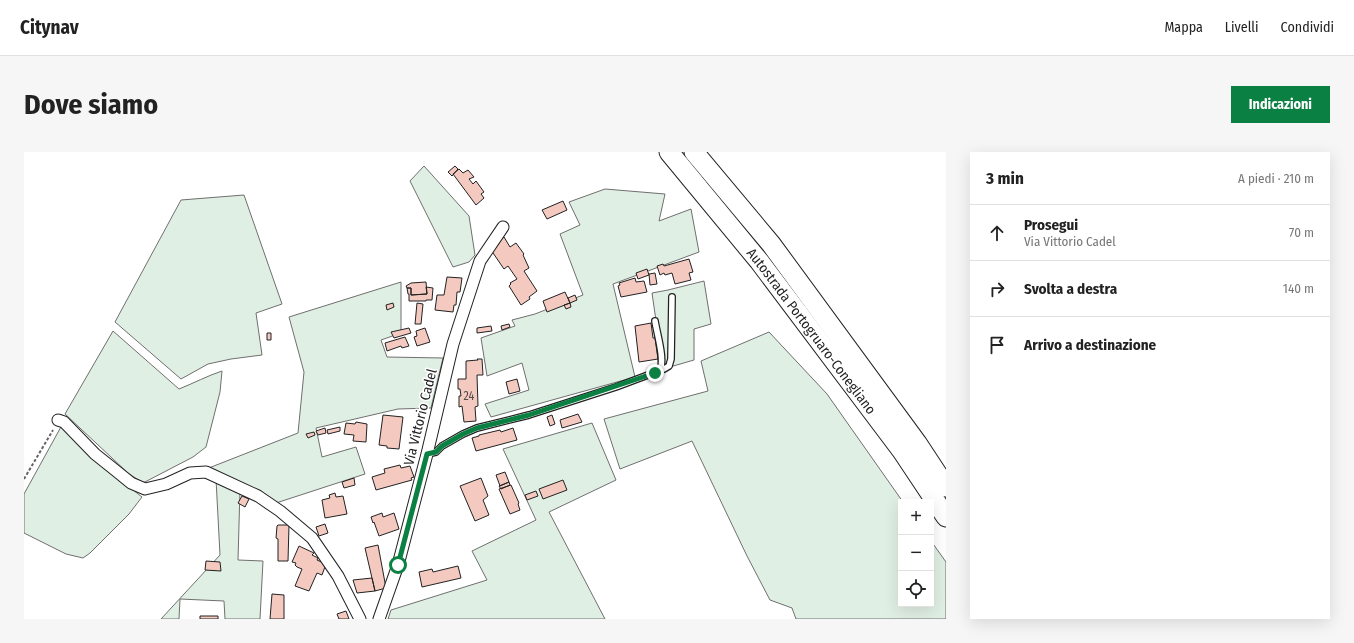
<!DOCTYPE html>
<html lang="it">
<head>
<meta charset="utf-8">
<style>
  :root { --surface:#fff; --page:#f6f6f6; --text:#222; --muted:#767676; --line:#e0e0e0; --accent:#0b8043 }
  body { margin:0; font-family:"Fira Sans Condensed",sans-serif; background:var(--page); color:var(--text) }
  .controls { position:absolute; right:12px; bottom:12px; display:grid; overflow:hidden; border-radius:0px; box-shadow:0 4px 16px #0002 }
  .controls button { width:36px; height:36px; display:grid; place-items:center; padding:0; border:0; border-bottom:1px solid var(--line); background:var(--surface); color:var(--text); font:20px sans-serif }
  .stop { position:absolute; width:12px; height:12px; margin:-9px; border:3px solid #0b8043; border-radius:50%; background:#fff }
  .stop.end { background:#0b8043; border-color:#fff; box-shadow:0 1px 4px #0008 }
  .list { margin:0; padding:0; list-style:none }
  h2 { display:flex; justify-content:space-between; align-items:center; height:52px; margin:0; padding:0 16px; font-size:17px }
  h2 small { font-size:13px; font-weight:400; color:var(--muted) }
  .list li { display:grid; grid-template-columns:26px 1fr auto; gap:12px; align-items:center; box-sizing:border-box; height:56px; padding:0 16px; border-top:1px solid var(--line) }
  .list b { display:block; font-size:15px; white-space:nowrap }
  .list p { margin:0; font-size:13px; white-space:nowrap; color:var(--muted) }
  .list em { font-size:13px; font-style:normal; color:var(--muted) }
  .icon { flex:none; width:22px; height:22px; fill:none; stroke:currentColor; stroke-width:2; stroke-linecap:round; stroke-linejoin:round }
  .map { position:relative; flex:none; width:922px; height:467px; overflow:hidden; border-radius:0px }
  header { display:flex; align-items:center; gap:24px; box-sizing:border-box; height:56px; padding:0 20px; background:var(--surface); border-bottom:1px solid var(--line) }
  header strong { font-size:19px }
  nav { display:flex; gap:22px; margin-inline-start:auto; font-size:14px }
  .intro { display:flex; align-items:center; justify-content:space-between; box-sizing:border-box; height:96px; padding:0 24px }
  h1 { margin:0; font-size:28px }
  .button { padding:10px 18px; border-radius:0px; background:var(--accent); color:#fff; font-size:14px; font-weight:700 }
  main { display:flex; gap:24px; padding:0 24px }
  aside { flex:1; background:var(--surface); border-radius:0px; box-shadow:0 4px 16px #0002 }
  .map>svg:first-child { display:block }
</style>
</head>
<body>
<header>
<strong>Citynav</strong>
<nav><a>Mappa</a><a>Livelli</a><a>Condividi</a></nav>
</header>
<div class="intro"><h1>Dove siamo</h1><a class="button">Indicazioni</a></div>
<main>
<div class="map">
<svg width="922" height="467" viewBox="0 0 922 467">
  <rect width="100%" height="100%" fill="#fff"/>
  <path fill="#e0efe3" stroke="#6f6f6f" d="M400,14L445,64L451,103L445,110L429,115L386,29Z
    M581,37L641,42L635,69L667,57L675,100L589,132L611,225L467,265L461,252L505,238L498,211L463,224L457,186L491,174L488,168L511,162L559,143L536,82L556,73L545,50Z
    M220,43L258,152L232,161L238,203L207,207L184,212L157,227L91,170L157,48Z
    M680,129L687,172L670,177V208L639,217L628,141L644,138Z
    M377,130V181L357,188L363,205L419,206L407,256L374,257L292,276L298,305L332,295L341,322L252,351L216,338L214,408L239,409L236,467H201L200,449L156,447L155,467H137L196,403L192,327L172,321L274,281L280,220L265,165Z
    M89,179L155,237C170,231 183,224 198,219L196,240L182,295L169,305L119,331L104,321L41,262Z
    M745,180L803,242L879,350H877V452H907V389L922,410V467H772L768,456L746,448L723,404L668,289L596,317L580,267L684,239L677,209Z
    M568,271L592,328L525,360L581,467H364L367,458L463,428L448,399L512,368L479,297Z
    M38,273L86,320L118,345L105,362L66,401L59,406L42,402L0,381V342Z"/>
  <path fill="#f3c9c0" stroke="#222" d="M431,14L434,17L428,24L424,20Z
    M435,17L439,21L444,18L450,25L445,27L449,32L452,29L460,40L457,42L460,46L452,53L429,22Z
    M539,49L543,58L523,67L518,58Z
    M480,85L486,95L492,91L500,102L499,103L505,116L500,119L513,139L505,145L506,147L497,153L485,134L487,132L486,131L493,127L484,114L480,117L467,98L469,92Z
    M665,107L669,120L665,121L667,128L651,132L648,121L641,123L640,121L636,123L633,114L639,112L640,114Z
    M623,117L625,123L614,127L612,121Z
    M631,121L633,132L626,133L625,122Z
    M423,125L438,126L436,140H433L432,153H430L429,160L411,158L413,143H420Z
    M611,126L612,130L620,129L623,140L597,145L594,134L596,133L595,131Z
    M402,130L403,142L387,143V136H383L382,134L387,131Z
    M402,135L409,136L408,148H402V149H385V142H384L383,136H387V143L403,142Z
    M541,140L546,151L523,160L519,149Z
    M551,143L553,148L546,151L544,146Z
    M369,151L370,155L363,158L362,153Z
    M393,151L399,152L397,172H391Z
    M546,151L547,155L542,157L540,153Z
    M627,171L629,186H631L634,207L615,210L611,174Z
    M485,172L486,175L478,178L477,174Z
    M467,174L468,179L453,181V176Z
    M385,176L387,181L370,186L367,180Z
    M401,176L406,190L393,194L390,185L393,184L392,179Z
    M243,181H247V188H243Z
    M381,185L385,194L378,196L377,194L363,199L361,191Z
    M453,207H458L459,223H453L454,254L451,255L452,269L440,270L438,254L435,255V244H437L436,237H434V227H442V209L454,208Z
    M493,227L496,239L485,242L482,230Z
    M554,262L558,270L538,276L536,268Z
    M359,263L379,265L375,297L363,296V294L355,293Z
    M528,263L531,272L526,274L523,265Z
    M332,270L343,272L342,290L329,289L330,283L320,282L322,271L331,272Z
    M316,275V279L304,282L303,278Z
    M301,276L302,281L294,283L292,279Z
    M489,276L493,288L452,299L448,286L455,284V283L476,278L477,280Z
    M290,280L291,283L284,286L282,282Z
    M376,313L377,316L386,314L390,325L387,326L388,328L352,338L348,325L361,321L360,317Z
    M481,320L485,330L476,334L472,323Z
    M330,326L331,333L320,336L318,330Z
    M457,326L464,344L459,348L465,363L451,369L436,334Z
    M539,328L543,338L519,347L515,337Z
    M485,330L486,333L477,337L475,334Z
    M487,333L495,351L494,352L496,358L486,362L475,337Z
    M512,339L514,344L503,348L501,343Z
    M311,341L312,345L319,344L323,362L301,366L298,348L306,346L305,343Z
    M218,344L225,347L221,355L214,351Z
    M358,361L359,365L370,361L375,377L355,384L350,370L349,371L347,365Z
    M301,372L304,381L295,384L292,375Z
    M254,373H265L264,409H254V387L252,386L253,374Z
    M354,393L362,436L351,439L341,396Z
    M275,394L290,401L288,403L294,406L293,408L302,412L298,423L293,421L285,439L271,434L278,417L273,415L271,413L272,411L268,410Z
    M182,409L196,410L197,419L181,418Z
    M434,414L437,426L398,435L395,420L408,417L409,420Z
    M348,426L351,439L333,441L329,428Z
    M248,442L260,443V467H246Z
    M322,459L325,467H315L313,462Z
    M176,464H194V467H176Z"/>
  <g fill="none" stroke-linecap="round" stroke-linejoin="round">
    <g stroke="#222" stroke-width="8">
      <path id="lane" d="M631,169C633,182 641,207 636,219
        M403,302L412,300L418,294L439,282L453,276L505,263L592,235L640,217L645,214L647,207L648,145"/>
    </g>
    <g stroke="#222" stroke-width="13">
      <path id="street" d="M34,268L40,270L71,302L91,318L107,331L121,337L142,332L166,321L182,320L234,344L256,359L288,386L314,424L336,467
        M355,467L374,413L403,302L429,192L456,109L479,75"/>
    </g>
    <g stroke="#222" stroke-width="21">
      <g id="highway">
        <path id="s1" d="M645,0L735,109L878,299L922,365"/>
        <path d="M670,0L747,92L893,291L922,335"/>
      </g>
    </g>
    <path stroke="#646464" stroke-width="2" stroke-dasharray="3 2" stroke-linecap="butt" d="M0,327L29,278"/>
    <use href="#lane" stroke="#fff" stroke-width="5.5"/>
    <use href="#street" stroke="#fff" stroke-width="11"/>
    <use href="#highway" stroke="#fff" stroke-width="19"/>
  </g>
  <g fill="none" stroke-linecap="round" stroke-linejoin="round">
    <path stroke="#0b8043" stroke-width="5" d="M374,413L403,302L412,300L418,294L439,282L453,276L505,263L631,221"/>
  </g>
  <g text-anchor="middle" stroke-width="3" stroke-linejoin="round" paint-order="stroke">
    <g font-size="12" fill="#564c4a">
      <text x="445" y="248">24</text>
    </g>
    <g font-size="14" fill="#222" stroke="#fff">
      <text dy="5" stroke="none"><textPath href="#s1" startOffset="229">Autostrada Portogruaro-Conegliano</textPath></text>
      <text transform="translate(396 265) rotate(-76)" y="5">Via Vittorio Cadel</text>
    </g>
  </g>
</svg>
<div class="controls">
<button>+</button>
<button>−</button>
<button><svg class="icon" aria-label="locate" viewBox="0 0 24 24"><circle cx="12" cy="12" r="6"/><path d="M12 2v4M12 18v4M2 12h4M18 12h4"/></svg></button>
</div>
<div class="stop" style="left:374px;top:413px"></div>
<div class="stop end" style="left:631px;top:221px"></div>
</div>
<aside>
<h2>3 min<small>A piedi · 210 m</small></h2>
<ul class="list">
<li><svg class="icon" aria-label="ahead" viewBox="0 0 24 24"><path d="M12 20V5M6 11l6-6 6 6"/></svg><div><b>Prosegui</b><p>Via Vittorio Cadel</p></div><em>70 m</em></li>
<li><svg class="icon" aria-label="right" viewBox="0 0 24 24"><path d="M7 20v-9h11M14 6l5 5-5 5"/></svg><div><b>Svolta a destra</b></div><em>140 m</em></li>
<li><svg class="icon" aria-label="arrive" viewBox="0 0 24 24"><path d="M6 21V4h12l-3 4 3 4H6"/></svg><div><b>Arrivo a destinazione</b></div></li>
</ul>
</aside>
</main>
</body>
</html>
